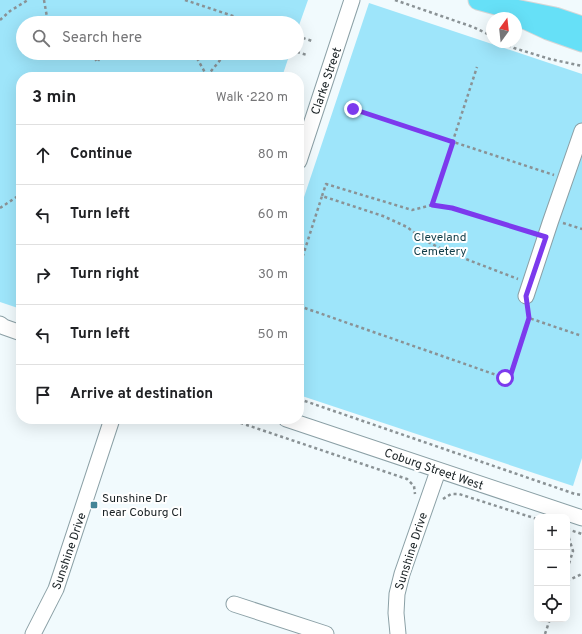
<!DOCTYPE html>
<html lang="en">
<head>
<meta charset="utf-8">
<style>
  :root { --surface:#fff; --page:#f6f6f6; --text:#202124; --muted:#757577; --line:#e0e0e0 }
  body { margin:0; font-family:Overpass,sans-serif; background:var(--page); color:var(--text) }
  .controls { position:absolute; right:12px; bottom:12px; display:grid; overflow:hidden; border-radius:8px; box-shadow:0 4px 16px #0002 }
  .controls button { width:36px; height:36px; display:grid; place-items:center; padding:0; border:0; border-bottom:1px solid var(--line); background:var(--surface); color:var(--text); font:20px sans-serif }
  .compass { position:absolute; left:486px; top:12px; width:36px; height:36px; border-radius:50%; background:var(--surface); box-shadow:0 4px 16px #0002; rotate:15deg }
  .stop { position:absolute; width:12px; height:12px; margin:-9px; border:3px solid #7c3aed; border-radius:50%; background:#fff }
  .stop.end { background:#7c3aed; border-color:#fff; box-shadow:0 1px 4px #0008 }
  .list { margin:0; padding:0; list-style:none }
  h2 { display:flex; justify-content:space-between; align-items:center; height:52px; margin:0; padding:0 16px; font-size:17px }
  h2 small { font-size:13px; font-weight:400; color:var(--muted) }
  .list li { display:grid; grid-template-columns:26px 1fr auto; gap:12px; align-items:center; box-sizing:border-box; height:60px; padding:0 16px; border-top:1px solid var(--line) }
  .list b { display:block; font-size:15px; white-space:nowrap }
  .list em { font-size:13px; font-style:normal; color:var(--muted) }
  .icon { flex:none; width:22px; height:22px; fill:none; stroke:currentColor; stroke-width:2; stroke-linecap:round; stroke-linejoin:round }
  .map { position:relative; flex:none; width:582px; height:634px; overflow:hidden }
  .search { position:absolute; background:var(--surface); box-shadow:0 4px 16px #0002; left:16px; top:16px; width:288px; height:44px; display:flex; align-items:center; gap:10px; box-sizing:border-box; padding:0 14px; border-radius:22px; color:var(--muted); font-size:15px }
  .panel { position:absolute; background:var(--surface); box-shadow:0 4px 16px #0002; left:16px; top:72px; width:288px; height:352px; border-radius:16px }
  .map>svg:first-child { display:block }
</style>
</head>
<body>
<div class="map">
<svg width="582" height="634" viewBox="0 0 582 634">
  <rect width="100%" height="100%" fill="#f1fafd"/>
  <path fill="#9ee5fa" d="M0,0H308L297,31V23H23V53H290L282,77H21V309L0,302Z
    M369,3L582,74V458L573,486L299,395V212Z"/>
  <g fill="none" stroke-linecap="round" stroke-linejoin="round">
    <g stroke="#8ba0a6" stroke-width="17">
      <path id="minor" d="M299,161L352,0
        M526,296L550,223L582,131
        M0,324L4,327L21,333
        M286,419L582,518
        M234,604L326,634
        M33,634L56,589L112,419
        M398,634L396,613L397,594L402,574L438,471"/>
    </g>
    <g stroke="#d6d7d8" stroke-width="21">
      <path id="major" d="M478,0L500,6L555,17L582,26
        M522,18L548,30L582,42"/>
    </g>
    <path stroke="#8a9295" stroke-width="2.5" stroke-dasharray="3 3" stroke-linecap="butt" d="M44,0L48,23
      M185,0L254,23
      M395,0L473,27L492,36
      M0,20L10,11L28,0
      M297,36L312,41
      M503,42L514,48L550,59L582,66
      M297,52L307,55
      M52,53H54
      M92,53L97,62L104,53
      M194,53L207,76
      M207,76L221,59L240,53
      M353,109L554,175
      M322,196L326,184L412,210L432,205L452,208L534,233
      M432,205L477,67
      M0,208L21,194
      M563,223L582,229
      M299,268L322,196L383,216L407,227L424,240L450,253L518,279
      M299,306L505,378L511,374L529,318
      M528,308L529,318L582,336
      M299,399L575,494L582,495
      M229,419L407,479L414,486L415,494
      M443,499L451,494H459L537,519
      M567,529L582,534
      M567,532L573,551L567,570
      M567,581L582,574
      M545,634L550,619"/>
    <use href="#minor" stroke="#fff" stroke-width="15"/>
    <use href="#major" stroke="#66e0f7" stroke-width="19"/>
  </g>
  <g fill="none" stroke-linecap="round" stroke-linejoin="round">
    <path stroke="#7c3aed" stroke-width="5" d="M353,109L453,142L432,205L452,208L546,237L526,296L529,318L511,374L505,378"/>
  </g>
  <rect fill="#448597" stroke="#fff" stroke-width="1.5" x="90" y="501" width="8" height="8" rx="2"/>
  <g text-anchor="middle" stroke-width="4" stroke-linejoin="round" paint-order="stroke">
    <g font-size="12" fill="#192124" stroke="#fff">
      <text transform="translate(326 81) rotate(-71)" y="4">Clarke Street</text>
      <text transform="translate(434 469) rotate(19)" y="4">Coburg Street West</text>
      <text transform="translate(69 551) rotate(-71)" y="4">Sunshine Drive</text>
      <text transform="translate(411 551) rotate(-72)" y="4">Sunshine Drive</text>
    </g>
    <g font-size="12" fill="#123e49" stroke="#fff">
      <text x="440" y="241">Cleveland<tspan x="440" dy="14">Cemetery</tspan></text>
    </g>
    <g font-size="12" fill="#192124" stroke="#fff" text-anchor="start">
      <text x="102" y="502">Sunshine Dr<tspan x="102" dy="14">near Coburg Cl</tspan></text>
    </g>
  </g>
</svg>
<div class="controls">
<button>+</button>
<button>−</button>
<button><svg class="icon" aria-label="locate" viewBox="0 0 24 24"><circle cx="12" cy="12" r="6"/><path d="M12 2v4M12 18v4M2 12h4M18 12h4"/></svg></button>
</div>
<svg class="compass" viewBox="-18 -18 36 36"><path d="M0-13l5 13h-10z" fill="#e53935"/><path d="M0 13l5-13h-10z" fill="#757577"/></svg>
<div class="stop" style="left:505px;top:378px"></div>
<div class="stop end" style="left:353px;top:109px"></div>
<div class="search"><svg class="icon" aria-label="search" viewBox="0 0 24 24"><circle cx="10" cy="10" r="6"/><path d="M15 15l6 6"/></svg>Search here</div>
<section class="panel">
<h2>3 min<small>Walk · 220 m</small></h2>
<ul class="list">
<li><svg class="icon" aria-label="ahead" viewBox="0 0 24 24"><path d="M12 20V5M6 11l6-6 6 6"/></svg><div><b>Continue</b></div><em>80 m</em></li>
<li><svg class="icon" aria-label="left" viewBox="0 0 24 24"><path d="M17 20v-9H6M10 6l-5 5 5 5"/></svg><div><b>Turn left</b></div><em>60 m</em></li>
<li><svg class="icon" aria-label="right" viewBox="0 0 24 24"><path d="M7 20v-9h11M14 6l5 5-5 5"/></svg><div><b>Turn right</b></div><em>30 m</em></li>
<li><svg class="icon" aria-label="left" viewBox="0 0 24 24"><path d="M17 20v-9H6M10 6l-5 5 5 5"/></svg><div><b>Turn left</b></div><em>50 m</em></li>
<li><svg class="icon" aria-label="arrive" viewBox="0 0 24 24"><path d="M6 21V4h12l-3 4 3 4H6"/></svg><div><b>Arrive at destination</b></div></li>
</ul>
</section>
</div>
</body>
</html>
